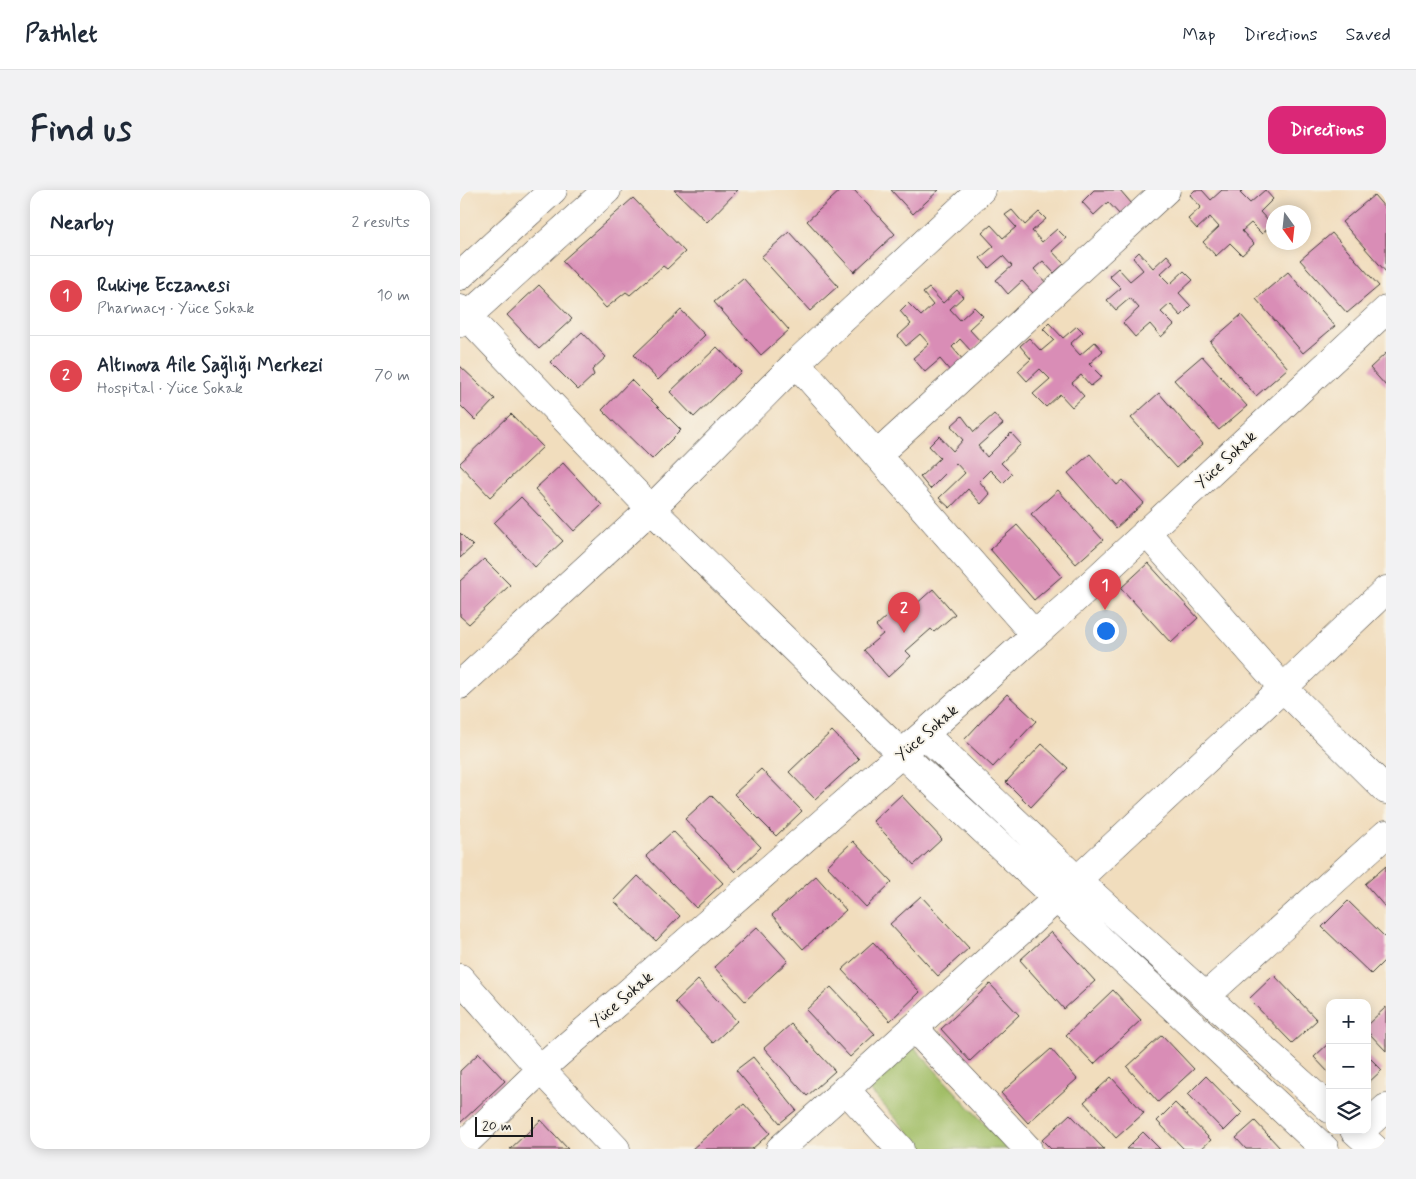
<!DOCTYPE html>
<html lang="en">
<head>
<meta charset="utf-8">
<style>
  :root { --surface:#fff; --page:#f2f2f3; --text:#1f2937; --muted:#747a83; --line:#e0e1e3; --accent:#db2777 }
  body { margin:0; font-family:Mynerve,sans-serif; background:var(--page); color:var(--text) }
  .controls { position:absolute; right:15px; bottom:15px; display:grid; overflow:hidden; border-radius:10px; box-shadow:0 2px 12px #0003 }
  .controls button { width:45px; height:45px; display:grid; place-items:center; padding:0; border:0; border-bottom:1px solid var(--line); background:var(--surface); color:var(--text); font:25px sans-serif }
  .compass { position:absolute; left:806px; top:15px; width:45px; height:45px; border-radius:50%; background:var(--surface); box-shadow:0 2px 12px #0003; rotate:165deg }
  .scale { position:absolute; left:15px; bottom:12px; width:58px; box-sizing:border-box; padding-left:5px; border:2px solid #1c1c1c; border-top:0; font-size:14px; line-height:18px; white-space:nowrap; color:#1c1c1c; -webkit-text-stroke:4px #f7f3e8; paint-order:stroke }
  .you { position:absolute; left:645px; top:440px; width:18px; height:18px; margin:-12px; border:4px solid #fff; border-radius:50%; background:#1a73e8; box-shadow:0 0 0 8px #1a73e833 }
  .badge { display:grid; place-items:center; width:32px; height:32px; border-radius:50%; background:var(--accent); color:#fff; font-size:16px; font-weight:700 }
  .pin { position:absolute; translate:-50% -41px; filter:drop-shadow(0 1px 2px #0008) }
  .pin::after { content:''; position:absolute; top:26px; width:18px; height:15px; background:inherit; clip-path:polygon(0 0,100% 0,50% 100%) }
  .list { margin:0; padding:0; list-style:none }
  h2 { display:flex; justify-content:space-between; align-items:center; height:65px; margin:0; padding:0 20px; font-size:21px }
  h2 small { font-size:16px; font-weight:400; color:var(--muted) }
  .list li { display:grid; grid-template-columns:32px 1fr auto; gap:15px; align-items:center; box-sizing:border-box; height:80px; padding:0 20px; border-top:1px solid var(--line) }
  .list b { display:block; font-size:19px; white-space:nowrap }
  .list p { margin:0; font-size:16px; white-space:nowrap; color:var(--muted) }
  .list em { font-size:16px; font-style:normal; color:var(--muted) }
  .icon { flex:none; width:28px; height:28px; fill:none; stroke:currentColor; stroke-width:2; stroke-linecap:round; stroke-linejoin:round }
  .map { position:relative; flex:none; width:926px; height:959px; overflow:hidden; border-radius:15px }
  header { display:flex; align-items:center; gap:30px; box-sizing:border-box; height:70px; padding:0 25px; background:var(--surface); border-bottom:1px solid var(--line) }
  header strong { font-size:24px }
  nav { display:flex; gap:28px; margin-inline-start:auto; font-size:18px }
  .intro { display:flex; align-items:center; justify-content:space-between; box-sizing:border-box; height:120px; padding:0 30px }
  h1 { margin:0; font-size:35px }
  .button { padding:12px 22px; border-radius:15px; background:var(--accent); color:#fff; font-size:18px; font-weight:700 }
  main { display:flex; gap:30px; padding:0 30px }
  aside { flex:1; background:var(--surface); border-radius:15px; box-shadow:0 2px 12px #0003 }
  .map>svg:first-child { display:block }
</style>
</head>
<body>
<header>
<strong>Pathlet</strong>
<nav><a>Map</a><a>Directions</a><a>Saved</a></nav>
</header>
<div class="intro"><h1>Find us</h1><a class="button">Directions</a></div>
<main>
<aside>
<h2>Nearby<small>2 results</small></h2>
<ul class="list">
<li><span class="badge" style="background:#e0444e">1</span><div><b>Rukiye Eczanesi</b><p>Pharmacy · Yüce Sokak</p></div><em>10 m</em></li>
<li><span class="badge" style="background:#e0444e">2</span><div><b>Altınova Aile Sağlığı Merkezi</b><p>Hospital · Yüce Sokak</p></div><em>70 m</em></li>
</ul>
</aside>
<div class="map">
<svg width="926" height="959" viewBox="0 0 926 959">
  <rect width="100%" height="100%" fill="#f7f3e8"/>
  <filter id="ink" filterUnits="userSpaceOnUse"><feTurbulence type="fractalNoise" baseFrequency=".02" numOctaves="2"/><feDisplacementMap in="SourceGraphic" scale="10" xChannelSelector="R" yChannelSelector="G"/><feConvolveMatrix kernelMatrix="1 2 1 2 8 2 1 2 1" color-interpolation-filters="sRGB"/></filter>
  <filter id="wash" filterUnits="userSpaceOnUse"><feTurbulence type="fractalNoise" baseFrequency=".0096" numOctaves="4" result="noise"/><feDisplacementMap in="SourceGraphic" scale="20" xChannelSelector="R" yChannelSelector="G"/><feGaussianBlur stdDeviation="1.12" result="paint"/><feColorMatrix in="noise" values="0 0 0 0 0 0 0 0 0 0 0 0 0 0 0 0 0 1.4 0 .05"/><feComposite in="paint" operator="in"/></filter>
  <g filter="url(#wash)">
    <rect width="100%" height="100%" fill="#f1ddbd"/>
    <path fill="#a1be66" stroke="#5e6d41" d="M450,853L548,959H464L405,895Z"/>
    <g id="blocks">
      <path fill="#d98db6" d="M214,0H278L247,32Z
        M381,0H394L435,44L394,82L347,31Z
        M431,0H479L453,24Z
        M634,0H660L672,14L660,25L648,12L634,25L622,12Z
        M735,0H742L751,10L762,0H783L780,3L790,13L805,0L813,9L800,22L812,35L802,44L791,33L782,41L794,54L782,65L770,53L756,66L743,52L759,37L750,27L737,39L728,29L741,17L730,5Z
        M914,5L926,19V82L882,32Z
        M173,8L225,62L207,79L203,76L170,105L166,102L146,118L102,71Z
        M552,20L565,35L579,22L586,29L572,41L582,52L597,39L606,48L592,61L604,74L594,83L583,71L574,79L586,93L574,104L562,91L548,104L536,90L552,76L543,66L529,78L520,68L534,56L522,43L531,35L543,48L556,37L545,25Z
        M329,42L378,96L350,121L301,67Z
        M872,43L919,96L887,123L840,70Z
        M679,62L693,78L707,65L713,72L700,84L710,94L724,81L733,90L719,103L731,116L721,126L710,114L701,122L714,135L701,147L690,134L675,147L663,133L679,118L670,108L656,120L647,110L661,98L649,86L658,78L670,91L683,80L673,68Z
        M828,82L875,136L843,163L796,109Z
        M283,88L329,140L301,165L254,112Z
        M79,95L112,129L79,159L47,125Z
        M469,98L483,113L497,100L503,107L490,119L500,130L514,117L523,126L509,139L521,152L511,161L500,149L492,157L504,171L491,182L480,169L465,182L453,168L469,154L460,144L446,156L438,146L451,134L440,121L448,113L461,126L473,115L463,103Z
        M221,120L245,145L198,190L174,165Z
        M781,125L828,178L796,206L750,152Z
        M589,133L603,148L617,136L623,142L610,154L620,165L635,152L643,161L629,174L642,187L631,196L621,185L612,193L624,206L612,217L600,204L586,217L573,204L590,189L580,179L567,191L558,181L571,169L560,156L569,148L581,161L594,150L583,139Z
        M122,142L146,167L132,180L134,185L118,200L90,172Z
        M257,157L281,182L234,227L210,202Z
        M926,163V196L910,178Z
        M742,166L787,216L759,240L714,190Z
        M0,176L35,209L15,230L0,215Z
        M171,190L221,240L192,269L142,220Z
        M699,203L743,254L716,278L671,228Z
        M51,224L83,257L30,307L0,275V273Z
        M534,224L543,234L518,256L527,267L551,243L561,254L541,273L552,284L543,293L530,280L519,291L530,304L521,314L508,299L490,318L479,308L505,283L496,273L470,299L460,287L480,268L469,256L479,246L493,261L503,250L491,236L502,226L514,242Z
        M630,264L657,295L663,290L684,313L656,338L608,283Z
        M103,273L142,315L114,341L75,299Z
        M598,300L643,350L616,374L571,324Z
        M61,307L103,351L75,377L34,333Z
        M557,335L602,386L574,410L530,359Z
        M0,343L13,356L0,368Z
        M24,369L50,395L9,434L0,426V391Z
        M688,373L738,428L711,453L661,398Z
        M473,399L495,424L474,442L471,439L446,461L451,466L428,487L404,460L423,444L416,436L447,408L454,416Z
        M547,504L576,531L533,577L504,550Z
        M372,541L399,569L355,609L329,582Z
        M582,554L608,578L571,617L546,592Z
        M301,579L342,621L316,646L274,604Z
        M251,605L301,657L275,682L225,629Z
        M441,605L482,649L454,675L413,631Z
        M213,641L263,693L236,718L186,666Z
        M393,651L432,692L406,717L367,676Z
        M926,676V718L905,694Z
        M178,686L220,726L196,751L154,711Z
        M356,686L386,720L343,759L312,725Z
        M461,706L509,758L478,786L430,734Z
        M888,711L926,748V769L911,784L862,737Z
        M297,737L328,771L285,811L254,777Z
        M591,742L635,791L604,819L560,770Z
        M413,752L460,802L430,831L382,780Z
        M814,785L857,830L832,853L789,809Z
        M238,790L277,831L253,853L215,812Z
        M530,794L559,825L510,871L481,839Z
        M371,797L415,844L390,867L346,820Z
        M653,800L681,830L634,874L606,845Z
        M926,817V861L907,841V835Z
        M331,834L375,881L347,906L304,858Z
        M702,845L734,879L698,912L667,877Z
        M870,852V884L854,867Z
        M591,859L617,889L568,933L541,903Z
        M19,863L45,891L0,933V881Z
        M907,865L922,880L907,894Z
        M293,867L336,920L320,933L276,880Z
        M746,886L782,923L764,941L728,904Z
        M651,887L684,923L656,948L624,912Z
        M715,913L751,950L741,959H724L697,931Z
        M284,914L310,943L292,959H232Z
        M610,924L644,959H591L582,950Z
        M81,930L108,959H50Z
        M795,931L821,959H786L776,948Z
        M683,942L700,959H666Z"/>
    </g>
  </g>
  <g filter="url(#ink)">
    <use href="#blocks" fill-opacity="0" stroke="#3c3934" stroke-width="1"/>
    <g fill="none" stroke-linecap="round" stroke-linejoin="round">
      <g stroke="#3c3934" stroke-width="29">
        <path id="minor" d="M0,86L93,0
          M0,119L191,319L442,564L865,959
          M0,133L147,0
          M336,173L574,444
          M417,265L706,0
          M686,342L823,498L926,600
          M0,495L191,319L336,173L521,0
          M464,544L617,690L870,919
          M617,690L823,498L926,400
          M0,788L81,880L156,959
          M746,806L926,644
          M454,838L568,959
          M385,899L440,959
          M907,935L926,918
          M894,940L915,959
          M0,958L90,871L464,544L616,408L926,120
          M320,959L597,708"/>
      </g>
      <use href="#minor" stroke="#fff" stroke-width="28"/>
    </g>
  </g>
  <g text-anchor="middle" stroke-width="4" stroke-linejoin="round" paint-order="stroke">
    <g font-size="16" fill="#1c1c1c" stroke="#f7f3e8">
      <text transform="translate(765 269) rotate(-43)" y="6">Yüce Sokak</text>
      <text transform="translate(466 542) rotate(-41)" y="6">Yüce Sokak</text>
      <text transform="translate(161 809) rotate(-41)" y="6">Yüce Sokak</text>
    </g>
  </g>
</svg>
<div class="controls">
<button>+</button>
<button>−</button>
<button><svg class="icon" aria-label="layers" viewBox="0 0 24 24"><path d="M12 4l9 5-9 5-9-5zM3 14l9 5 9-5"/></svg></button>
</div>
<svg class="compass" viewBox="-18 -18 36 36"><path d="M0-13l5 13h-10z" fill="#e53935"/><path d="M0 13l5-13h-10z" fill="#747a83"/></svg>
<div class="scale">20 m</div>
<div class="you"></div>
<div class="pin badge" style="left:645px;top:420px;background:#e0444e">1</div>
<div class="pin badge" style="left:444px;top:443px;background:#e0444e">2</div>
</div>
</main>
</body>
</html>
